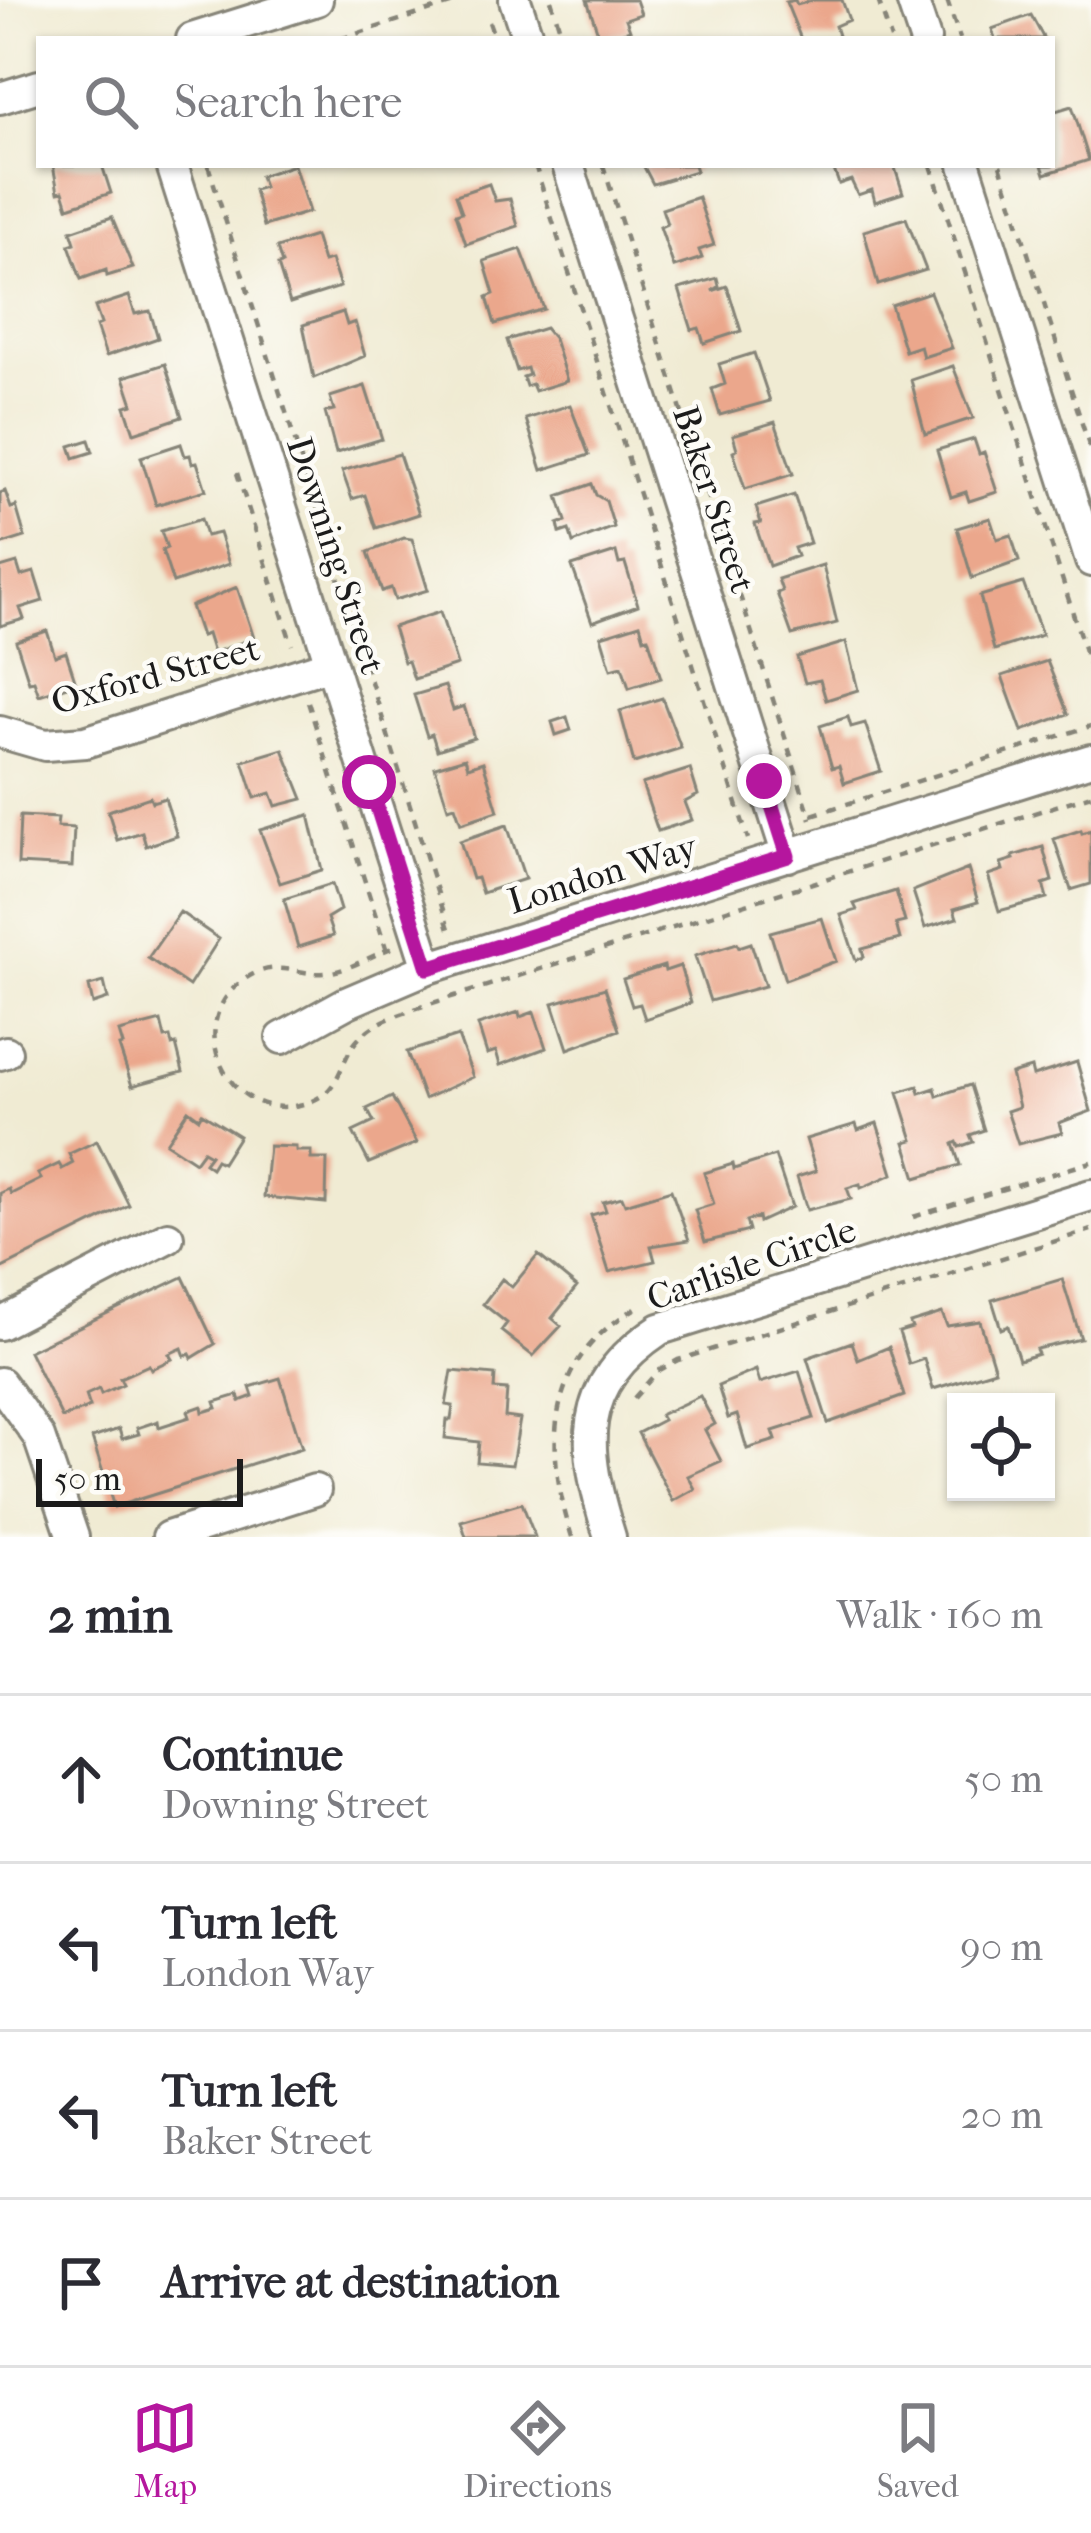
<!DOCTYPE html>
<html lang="en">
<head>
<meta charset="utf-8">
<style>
  :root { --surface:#fff; --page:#f2f2f3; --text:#2b2b33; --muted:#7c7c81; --line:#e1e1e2; --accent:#b5179e }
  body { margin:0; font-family:"IM FELL French Canon",serif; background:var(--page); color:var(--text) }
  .controls { position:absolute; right:36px; bottom:36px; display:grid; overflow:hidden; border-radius:0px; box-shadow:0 3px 9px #0004 }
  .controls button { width:108px; height:108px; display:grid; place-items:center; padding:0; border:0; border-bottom:3px solid var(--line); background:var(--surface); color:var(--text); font:60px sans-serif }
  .scale { position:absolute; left:36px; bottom:30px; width:207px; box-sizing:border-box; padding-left:12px; border:6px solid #1c1c1c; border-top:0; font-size:33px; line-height:42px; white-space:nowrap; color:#1c1c1c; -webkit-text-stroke:9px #fdfcf7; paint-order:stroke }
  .stop { position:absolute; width:36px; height:36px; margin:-27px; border:9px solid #b5179e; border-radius:50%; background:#fff }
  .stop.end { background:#b5179e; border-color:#fff; box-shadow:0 3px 12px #0008 }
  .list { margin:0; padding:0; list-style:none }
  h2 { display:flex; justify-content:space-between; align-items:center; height:156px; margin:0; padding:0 48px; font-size:51px }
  h2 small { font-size:39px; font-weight:400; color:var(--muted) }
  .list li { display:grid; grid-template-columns:78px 1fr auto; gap:36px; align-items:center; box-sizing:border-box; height:168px; padding:0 48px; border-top:3px solid var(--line) }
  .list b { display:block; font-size:45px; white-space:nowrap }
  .list p { margin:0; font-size:39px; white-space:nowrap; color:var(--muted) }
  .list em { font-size:39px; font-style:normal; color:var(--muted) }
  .icon { flex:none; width:66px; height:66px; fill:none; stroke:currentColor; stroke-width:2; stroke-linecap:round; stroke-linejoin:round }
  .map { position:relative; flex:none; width:1091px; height:1537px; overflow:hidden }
  .search { position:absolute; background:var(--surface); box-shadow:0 3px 9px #0004; left:36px; right:36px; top:36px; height:132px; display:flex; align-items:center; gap:30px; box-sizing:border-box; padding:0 42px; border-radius:0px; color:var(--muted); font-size:45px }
  .sheet { height:828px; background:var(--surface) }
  nav { display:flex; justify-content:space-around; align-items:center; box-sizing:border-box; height:168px; border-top:3px solid var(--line); background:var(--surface); font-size:33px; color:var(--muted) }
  nav a { display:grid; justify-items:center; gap:6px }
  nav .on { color:var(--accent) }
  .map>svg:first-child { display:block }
</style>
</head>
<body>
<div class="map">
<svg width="1091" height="1537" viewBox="0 0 1091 1537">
  <rect width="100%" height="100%" fill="#fdfcf7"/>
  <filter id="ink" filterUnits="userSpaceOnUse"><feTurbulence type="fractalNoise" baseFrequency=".00833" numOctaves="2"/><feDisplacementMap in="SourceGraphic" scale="24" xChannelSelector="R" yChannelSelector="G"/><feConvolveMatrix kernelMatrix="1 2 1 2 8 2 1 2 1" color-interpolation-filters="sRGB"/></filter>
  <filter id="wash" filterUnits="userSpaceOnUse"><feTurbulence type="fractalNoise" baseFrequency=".004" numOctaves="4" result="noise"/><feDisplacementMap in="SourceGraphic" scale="48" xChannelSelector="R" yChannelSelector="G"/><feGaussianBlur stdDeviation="2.7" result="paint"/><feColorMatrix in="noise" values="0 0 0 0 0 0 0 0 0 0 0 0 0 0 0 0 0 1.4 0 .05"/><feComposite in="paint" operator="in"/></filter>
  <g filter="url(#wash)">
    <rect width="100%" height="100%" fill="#f0ebd3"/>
    <g id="blocks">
      <path fill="#eba78c" d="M587,0H636L641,14L626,19L630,30L600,39Z
        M795,0L797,5L814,0H842L849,20L835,26L839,39H801L786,2Z
        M1031,15L1044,39H995L992,29Z
        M1072,106L1089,160L1045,174L1042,165H1052V112Z
        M53,165H102L111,193L68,207L63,191L58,192Z
        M294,165L309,212L264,226L254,190L264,187L260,176Z
        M643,165H694L696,171L653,184Z
        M894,165L903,193L875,202L872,190L858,195L851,180L839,184L833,167Z
        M489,184L495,201L510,199L518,226L466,244L456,214L462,212L456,195Z
        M698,197L714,245L699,250L702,258L674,267L660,227L667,224L662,209Z
        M112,217L133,268L107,276L106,270L81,279L69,245L75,243L71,231Z
        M906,218L926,270L878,285L864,231Z
        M315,236L323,262L331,260L340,287L290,303L278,265L282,264L277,248Z
        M521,249L544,309L495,324L487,297L494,294L484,261Z
        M717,278L719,286L712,291L727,286L741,331L704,343L699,328L692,330L679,289Z
        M930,292L952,348L923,357L920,346L905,351L891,305Z
        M129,296L135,314L150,311L158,338L106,356L96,326L101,324L95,307Z
        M343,312L347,325L355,322L365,356L314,378L303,325Z
        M545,328L554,339L567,381L535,391L532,384L526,386L523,377L529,375L527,368L517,371L507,340Z
        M754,353L770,401L720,415L712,389L725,384L719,364Z
        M165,364L182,417L134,433L125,406L133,404L124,377Z
        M953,366L973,418L925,434L911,380Z
        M365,386L382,439L336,453L325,412L334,410L330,397Z
        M570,405L589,455L542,470L526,419Z
        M775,422L793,474L745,489L733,451L737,449L733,435Z
        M974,439L979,454L984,452L997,492L969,501L966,492L951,497L937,450Z
        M89,440L93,452L74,458L70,446Z
        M181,444L185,456L190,455L192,463L197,462L206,490L156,505L141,457Z
        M399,454L419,514L376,528L365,495L352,499L342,471Z
        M592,484L596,495L606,501L614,527L573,543L569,530L560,533L558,524L566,521L558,496Z
        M5,491L11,508L16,506L25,537L0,545V493Z
        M794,495L810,543L794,548L797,556L769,566L755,524L761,523L756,507Z
        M990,518L997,539L1011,535L1019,561L972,578L957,528Z
        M201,519L206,536L219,533L229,564L173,583L162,550L167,548L161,531Z
        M404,538L412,539L428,590L395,600L391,588L382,591L368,552Z
        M616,552L619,564L625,563L638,605L592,622L572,566Z
        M17,563L21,576L34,572L43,601L20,608L24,619L0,626V568Z
        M823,565L837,623L792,635L777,593L782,591L778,579Z
        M1023,583L1042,635L994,650L980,596Z
        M237,587L254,638L213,653L207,634L201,636L191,606Z
        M440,612L457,665L414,679L408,661L404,662L393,627Z
        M640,624L644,638L648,637L661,678L629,688L622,666L611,669L601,636Z
        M47,631L55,656L66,652L76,683L39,695L34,681L29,682L16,641Z
        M846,642L858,690L826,700L820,680L805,683L797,657Z
        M1047,661L1068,714L1022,731L1002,676Z
        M445,686L453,710L464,706L474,738L437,750L432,734L427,736L414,695Z
        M662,698L681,748L634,763L620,711Z
        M567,717L571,730L556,735L552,722Z
        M848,717L851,727L865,723L881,771L844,783L839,766L832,768L820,726Z
        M283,749L303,799L276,806L271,793L255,798L243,761Z
        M465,758L468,767L483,762L498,811L461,823L455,806L448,808L435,767Z
        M690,769L698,795L685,802L692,820L658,831L642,784Z
        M150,797L152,802L165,798L177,836L146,846L142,832L117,840L108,811Z
        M309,815L322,870L280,883L260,830Z
        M20,816L58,818L57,827L74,828L72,867L18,864Z
        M507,825L525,879L482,893L477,878L472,879L460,841Z
        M1081,830L1082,833L1091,830V884L1071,890L1054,839Z
        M1043,847L1052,881L1043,884L1047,898L999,911L988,875L1003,870L1001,863L1014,859L1013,856Z
        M968,869L978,902L954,909L957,918L925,928L913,891Z
        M332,884L340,910L327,918L333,936L298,947L284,899Z
        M896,891L905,922L896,924L900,939L862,949L864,957L856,960L841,915L857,910L854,904Z
        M180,912L219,939L189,986L148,958Z
        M822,918L836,961L785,980L770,932Z
        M737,943L739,947L751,943L765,986L710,1001L695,956Z
        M664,966L665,971L680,966L691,1003L645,1019L640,1004L632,1006L623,979Z
        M104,982L108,999L93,1004L89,986Z
        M605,988L619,1030L568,1049L553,1003Z
        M519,1012L520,1017L534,1012L546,1048L500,1065L496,1051L487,1054L478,1025Z
        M161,1021L165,1038L170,1037L172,1045L176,1044L183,1072L132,1086L119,1046L123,1045L119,1032Z
        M458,1036L473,1077L424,1099L407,1052Z
        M1077,1062L1091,1111L1059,1123L1062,1133L1018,1144L1007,1111L1019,1107L1011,1074L1031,1068L1033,1076Z
        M970,1085L984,1130L970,1135L973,1142L959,1147L957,1142L953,1144L960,1165L916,1178L905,1142L913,1140L898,1092L918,1086L920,1093L935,1088L937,1096Z
        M392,1097L417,1143L369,1163L353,1132L374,1122L367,1109Z
        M188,1110L199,1118L202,1113L239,1136L222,1163L216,1160L211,1168L204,1163L210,1155L203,1151L195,1162L166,1143Z
        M877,1123L893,1174L861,1188L860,1184L847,1188L851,1199L807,1210L797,1177L816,1171L806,1139L856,1124L858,1130Z
        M97,1141L129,1205L0,1269V1193L9,1189L11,1194L41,1179L38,1174L59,1164L62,1169L73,1163L69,1154Z
        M269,1146L296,1147V1151H311V1159H327L326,1203L264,1197Z
        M775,1156L792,1207L759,1222L758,1217L746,1221L749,1231L705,1242L695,1210L714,1204L704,1173L733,1164L734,1169Z
        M671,1190L689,1240L651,1246L655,1261L609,1272L591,1215L606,1211L603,1202L622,1197L625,1204Z
        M538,1255L577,1287L552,1318L561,1326L533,1356L501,1331L507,1323L483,1304L502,1279L512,1287Z
        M183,1277L215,1344L192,1358L190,1354L185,1356L182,1348L169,1354L172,1359L151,1369L149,1365L120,1378L123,1384L101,1394L99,1389L86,1395L90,1407L62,1418L29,1351Z
        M1062,1279L1081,1339L1036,1349L1038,1354L1019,1360L1008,1326L1001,1329L992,1300Z
        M942,1313L947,1326L980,1321L995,1370L933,1389L924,1359L909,1364L899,1332L912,1328L910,1323Z
        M852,1342L858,1360L889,1347L904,1396L828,1423L807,1358Z
        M756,1370L760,1383L799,1371L814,1418L773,1431L776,1440L747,1449L737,1415L728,1418L718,1386Z
        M452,1371L495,1375L494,1389L507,1390L505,1417L520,1419L512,1465L477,1462L479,1442L445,1438L447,1420H451L453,1406L446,1405Z
        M280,1378L302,1448L114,1507L92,1438L119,1429L122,1439L139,1434L137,1428L158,1421L159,1427L190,1417L188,1411L202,1406L203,1412L217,1408L215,1402L238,1395L240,1401L253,1396L250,1387Z
        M700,1396L715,1424L705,1430L721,1461L688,1476L695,1489L673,1501L638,1433L663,1420L660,1415Z
        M522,1503L535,1537H466L461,1521Z"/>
    </g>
  </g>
  <g filter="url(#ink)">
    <use href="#blocks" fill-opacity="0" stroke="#868478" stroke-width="3"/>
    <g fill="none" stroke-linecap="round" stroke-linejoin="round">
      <g stroke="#868478" stroke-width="36">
        <path id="minor" d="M515,0L528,39
          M912,0L925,39
          M192,39L317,0
          M0,98L39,86
          M172,165L428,968
          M568,165L788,856
          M965,165L1091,561
          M0,732L45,745L85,742L331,664
          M282,1038L346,1003L428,968L1091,760
          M0,1054L6,1052
          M0,1324L168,1237
          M0,1383L39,1437L73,1537
          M168,1537L315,1490
          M610,1537C582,1447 574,1386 660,1329L1091,1195"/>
      </g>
      <path stroke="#868478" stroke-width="4.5" stroke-dasharray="9 9" stroke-linecap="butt" d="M551,0L563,39
        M878,0L891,39
        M947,0L960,39
        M489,22L495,39
        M340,39L463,0
        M208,165L450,932
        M535,165L748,839
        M603,165L811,819
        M931,165L1091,670
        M1000,165L1091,452
        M237,473L292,645
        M308,702L386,948
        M812,815L1091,726
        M392,948C372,955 353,968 332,972C299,979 277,955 242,981C181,1026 230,1125 303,1104C348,1092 335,1055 367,1031C380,1020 401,1015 417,1008L1091,795
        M913,1217L1091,1162
        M634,1398L658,1371L678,1360L1091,1230
        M572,1537C543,1446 545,1357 640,1306"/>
      <use href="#minor" stroke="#fff" stroke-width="30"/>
    </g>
  </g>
  <g fill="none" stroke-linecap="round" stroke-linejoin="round" filter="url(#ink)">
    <path stroke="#b5179e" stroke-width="15" d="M369,782L428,968L788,856L764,781"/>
  </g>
  <g text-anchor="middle" stroke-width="9" stroke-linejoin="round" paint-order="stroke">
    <g font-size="36" fill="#1c1c1c" stroke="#fdfcf7">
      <text transform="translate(715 499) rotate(72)" y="13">Baker Street</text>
      <text transform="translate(337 555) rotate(72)" y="13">Downing Street</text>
      <text transform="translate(155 674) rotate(-15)" y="13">Oxford Street</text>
      <text transform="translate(602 873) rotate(-17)" y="13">London Way</text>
      <text transform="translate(751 1263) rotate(-19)" y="13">Carlisle Circle</text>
    </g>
  </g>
</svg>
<div class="controls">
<button><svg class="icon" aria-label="locate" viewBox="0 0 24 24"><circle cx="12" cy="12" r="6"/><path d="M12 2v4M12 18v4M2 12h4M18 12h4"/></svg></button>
</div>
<div class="scale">50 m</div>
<div class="stop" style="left:369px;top:782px"></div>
<div class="stop end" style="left:764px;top:781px"></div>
<div class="search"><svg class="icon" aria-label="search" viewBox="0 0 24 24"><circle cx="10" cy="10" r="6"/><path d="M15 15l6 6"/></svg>Search here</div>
</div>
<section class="sheet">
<h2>2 min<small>Walk · 160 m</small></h2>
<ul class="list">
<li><svg class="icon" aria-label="ahead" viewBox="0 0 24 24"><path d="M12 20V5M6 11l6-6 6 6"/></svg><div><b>Continue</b><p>Downing Street</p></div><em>50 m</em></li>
<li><svg class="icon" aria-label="left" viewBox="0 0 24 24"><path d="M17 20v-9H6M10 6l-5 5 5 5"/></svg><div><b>Turn left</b><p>London Way</p></div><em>90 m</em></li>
<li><svg class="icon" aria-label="left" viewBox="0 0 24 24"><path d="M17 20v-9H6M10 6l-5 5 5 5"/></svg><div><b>Turn left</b><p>Baker Street</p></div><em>20 m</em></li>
<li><svg class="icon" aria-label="arrive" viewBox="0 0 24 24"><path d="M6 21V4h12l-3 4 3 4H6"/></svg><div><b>Arrive at destination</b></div></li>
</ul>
</section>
<nav>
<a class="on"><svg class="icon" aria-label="map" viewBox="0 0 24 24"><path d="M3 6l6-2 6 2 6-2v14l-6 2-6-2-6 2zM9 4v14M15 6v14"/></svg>Map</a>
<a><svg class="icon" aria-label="directions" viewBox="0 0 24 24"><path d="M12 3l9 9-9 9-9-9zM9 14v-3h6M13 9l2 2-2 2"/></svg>Directions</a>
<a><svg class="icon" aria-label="saved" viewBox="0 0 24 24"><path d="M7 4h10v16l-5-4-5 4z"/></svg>Saved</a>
</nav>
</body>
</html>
